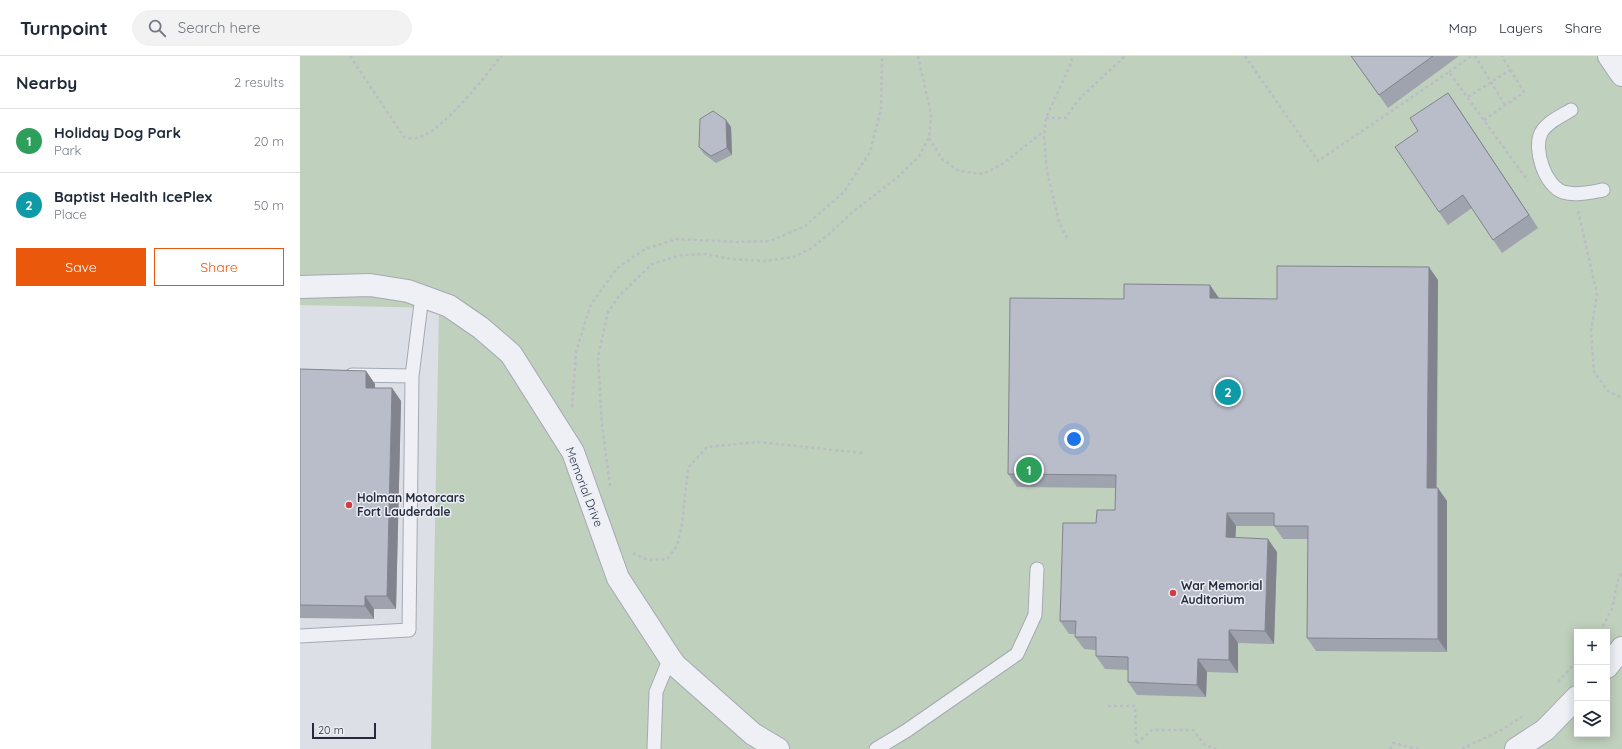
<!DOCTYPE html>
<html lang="en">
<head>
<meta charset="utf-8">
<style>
  :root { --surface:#fff; --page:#f2f2f3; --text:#1f2937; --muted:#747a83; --line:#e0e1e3; --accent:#ea580c }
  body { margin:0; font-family:Quicksand,sans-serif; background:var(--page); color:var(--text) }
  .controls { position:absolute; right:12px; bottom:12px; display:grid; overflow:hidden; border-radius:0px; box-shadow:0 2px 10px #0003 }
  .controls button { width:36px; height:36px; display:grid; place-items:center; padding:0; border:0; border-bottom:1px solid var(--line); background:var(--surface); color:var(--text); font:20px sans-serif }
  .scale { position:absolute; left:12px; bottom:10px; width:64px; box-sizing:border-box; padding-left:4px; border:2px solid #252b3d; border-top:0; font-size:11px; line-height:14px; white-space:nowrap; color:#252b3d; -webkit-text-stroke:3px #ebeef4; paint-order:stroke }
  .you { position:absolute; left:774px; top:383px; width:14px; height:14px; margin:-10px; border:3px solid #fff; border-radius:50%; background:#1a73e8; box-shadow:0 0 0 6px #1a73e833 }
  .badge { display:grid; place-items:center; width:26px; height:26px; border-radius:50%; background:var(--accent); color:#fff; font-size:13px; font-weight:700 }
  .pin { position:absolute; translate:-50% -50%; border:2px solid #fff; box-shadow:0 1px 4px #0006 }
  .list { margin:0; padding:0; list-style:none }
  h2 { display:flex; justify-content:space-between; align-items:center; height:52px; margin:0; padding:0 16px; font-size:17px }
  h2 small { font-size:13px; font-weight:400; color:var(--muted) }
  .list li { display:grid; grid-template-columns:26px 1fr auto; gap:12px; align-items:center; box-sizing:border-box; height:64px; padding:0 16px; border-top:1px solid var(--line) }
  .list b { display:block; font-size:15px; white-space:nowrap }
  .list p { margin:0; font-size:13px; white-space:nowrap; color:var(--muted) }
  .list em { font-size:13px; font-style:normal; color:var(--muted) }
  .actions { display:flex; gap:8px; padding:12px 16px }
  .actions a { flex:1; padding:9px 0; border:1px solid var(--accent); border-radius:0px; text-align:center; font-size:14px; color:var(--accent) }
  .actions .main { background:var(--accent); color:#fff }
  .icon { flex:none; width:22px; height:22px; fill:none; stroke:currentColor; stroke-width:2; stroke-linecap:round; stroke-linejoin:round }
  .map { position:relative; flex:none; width:1322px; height:693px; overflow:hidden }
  header { display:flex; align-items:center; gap:24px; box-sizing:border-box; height:56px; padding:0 20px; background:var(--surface); border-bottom:1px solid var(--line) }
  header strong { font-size:19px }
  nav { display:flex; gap:22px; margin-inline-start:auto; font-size:14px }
  .search { width:280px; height:36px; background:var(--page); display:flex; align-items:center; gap:10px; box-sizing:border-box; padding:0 14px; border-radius:22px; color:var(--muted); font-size:15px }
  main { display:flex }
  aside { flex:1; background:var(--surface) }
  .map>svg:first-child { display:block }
</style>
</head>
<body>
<header>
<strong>Turnpoint</strong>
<div class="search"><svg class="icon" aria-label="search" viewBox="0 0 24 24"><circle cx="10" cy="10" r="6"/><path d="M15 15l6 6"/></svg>Search here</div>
<nav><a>Map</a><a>Layers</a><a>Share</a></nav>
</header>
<main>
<aside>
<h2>Nearby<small>2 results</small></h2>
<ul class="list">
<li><span class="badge" style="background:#2e9e5b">1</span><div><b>Holiday Dog Park</b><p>Park</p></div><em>20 m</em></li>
<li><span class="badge" style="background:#0f9aa8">2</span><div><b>Baptist Health IcePlex</b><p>Place</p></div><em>50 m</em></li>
</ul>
<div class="actions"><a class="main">Save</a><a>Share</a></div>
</aside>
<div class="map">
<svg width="1322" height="693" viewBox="0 0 1322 693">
  <rect width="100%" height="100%" fill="#dcdfe6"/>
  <path fill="#bfd0bc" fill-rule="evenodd" d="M0,0H1322V693H131L139,252L0,249ZM1277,576H1307V678H1277Z"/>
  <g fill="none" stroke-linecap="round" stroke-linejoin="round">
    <g stroke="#a5a9b3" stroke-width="15">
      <path id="service" d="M1271,54C1261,60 1247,66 1241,77C1233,93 1245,130 1263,136C1276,140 1291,136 1303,134
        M52,319L112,320
        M0,580L109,574L112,320L122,240
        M354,693L356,636L370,602
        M576,693L606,675L717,598L735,559L737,513"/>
    </g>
    <g stroke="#a5a9b3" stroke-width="24">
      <path id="minor" d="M1309,0L1322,19
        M0,231L70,229L108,235L149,250L181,272L211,298L273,396L318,522L370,602L375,609L453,678L478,693
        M1307,611L1322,592
        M1216,693L1245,674L1277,641"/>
    </g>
    <path stroke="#babdc5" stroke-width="2.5" stroke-dasharray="3 3" stroke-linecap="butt" d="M50,0L104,81C108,82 113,83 117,82C142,76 185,21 201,0
      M945,0L1018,105L1149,16L1228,125
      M1175,0L1205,49
      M1149,16L1171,0
      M1168,41L1210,14
      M746,62H766L778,44L825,0
      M1184,64L1224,36L1202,0
      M629,82L642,103L659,115L683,118L704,107L744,75
      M1278,155L1297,238L1291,275L1294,316L1308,335L1322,342
      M767,182L759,166L747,116L744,81L746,62L771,7L772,0
      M272,351L276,296L291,248L317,212L345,193L377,183L436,186L470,185L505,170L544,136L570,96L581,53L582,0
      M310,430L302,369L298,301L308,256L319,240L352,208L381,199L405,198L431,203L465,205L494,201L510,193L528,179L554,155L599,120L619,100L629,82L631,58L618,0
      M333,497L348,504L367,503L377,490L382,468L388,412L407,391L458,386L563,397
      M1300,576L1312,553L1318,524L1322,517
      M1258,626L1277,605
      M808,650H835L836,688L852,674H893L905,689L916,693
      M1090,693L1093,687L1118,693
      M1162,693L1203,673L1225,659"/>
    <use href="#service" stroke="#eef0f5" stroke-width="13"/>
    <use href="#minor" stroke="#eef0f5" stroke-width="22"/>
  </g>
  <path fill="#9fa3ad" d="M1051,0H1159L1088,52Z
    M1157,50L1238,172L1202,197L1172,152L1148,169L1139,156Z
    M426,64L431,71L432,99L416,107L404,98L399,91Z
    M1138,224L1137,432L1147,445V596L1016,595L1007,582L1008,483H983L974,470H936L935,482L977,496L974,588L938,587V617L907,616L906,641L837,639L828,626V614L805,613L796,600V594L784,593L775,581V578H769L760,565L796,467L815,454V432L717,431L708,418L824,243L919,242L977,243Z
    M0,313L66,315L75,328V332H92L101,345L96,553H74V563L0,562Z"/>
  <path fill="#82848d" d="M1148,37L1157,50L1238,172L1229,159Z
    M426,64L431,71L432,99L427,92Z
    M1129,211L1138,224L1136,445L1127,432Z
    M910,229L919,242V255L910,242Z
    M66,315L75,328V345L66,332Z
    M92,332L101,345L96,553L87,540Z
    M1138,432L1147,445V596L1138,583Z
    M927,457L936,470L935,494L926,481Z
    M968,483L977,496L974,588L965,575Z
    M65,540L74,553V563L65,550Z
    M929,574L938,587V617L929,604Z
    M898,603L907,616L906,641L897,629Z"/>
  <path fill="#b9bdc9" stroke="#82848d" d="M1051,0H1133L1079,39Z
    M1148,37L1229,159L1193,184L1163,139L1139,156L1095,91L1118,75L1110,62Z
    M413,55L426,64L427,92L411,100L399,91L400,63Z
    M977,210L1129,211L1127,432H1138V583L1007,582L1008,470H974V457H927L926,481L968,483L965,575L929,574V604L898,603L897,629L828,626V601L796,600V581H775L776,565H760L763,467H796L797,454H815L816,419L708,418L710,242L824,243V228L910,229V242L977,243Z
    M0,313L66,315V332H92L87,540H65V550L0,549Z"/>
  <g fill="#d03c41" stroke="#ebeef4" stroke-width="1.5">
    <circle cx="49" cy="449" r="4"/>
    <circle cx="873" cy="537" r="4"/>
  </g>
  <g text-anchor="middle" stroke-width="3" stroke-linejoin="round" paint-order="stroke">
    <g font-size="12" fill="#252b3d" stroke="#ebeef4">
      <text transform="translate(284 431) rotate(69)" y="4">Memorial Drive</text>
    </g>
    <g font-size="12" font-weight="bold" fill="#252b3d" stroke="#ebeef4" text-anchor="start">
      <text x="57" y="446">Holman Motorcars<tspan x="57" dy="14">Fort Lauderdale</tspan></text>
      <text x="881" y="534">War Memorial<tspan x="881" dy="14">Auditorium</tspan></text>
    </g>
  </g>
</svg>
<div class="controls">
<button>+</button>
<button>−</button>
<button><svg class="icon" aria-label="layers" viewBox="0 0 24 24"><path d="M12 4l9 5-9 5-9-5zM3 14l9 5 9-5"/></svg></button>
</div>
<div class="scale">20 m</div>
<div class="you"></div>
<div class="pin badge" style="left:729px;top:414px;background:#2e9e5b">1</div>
<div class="pin badge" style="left:928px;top:336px;background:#0f9aa8">2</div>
</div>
</main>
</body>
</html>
